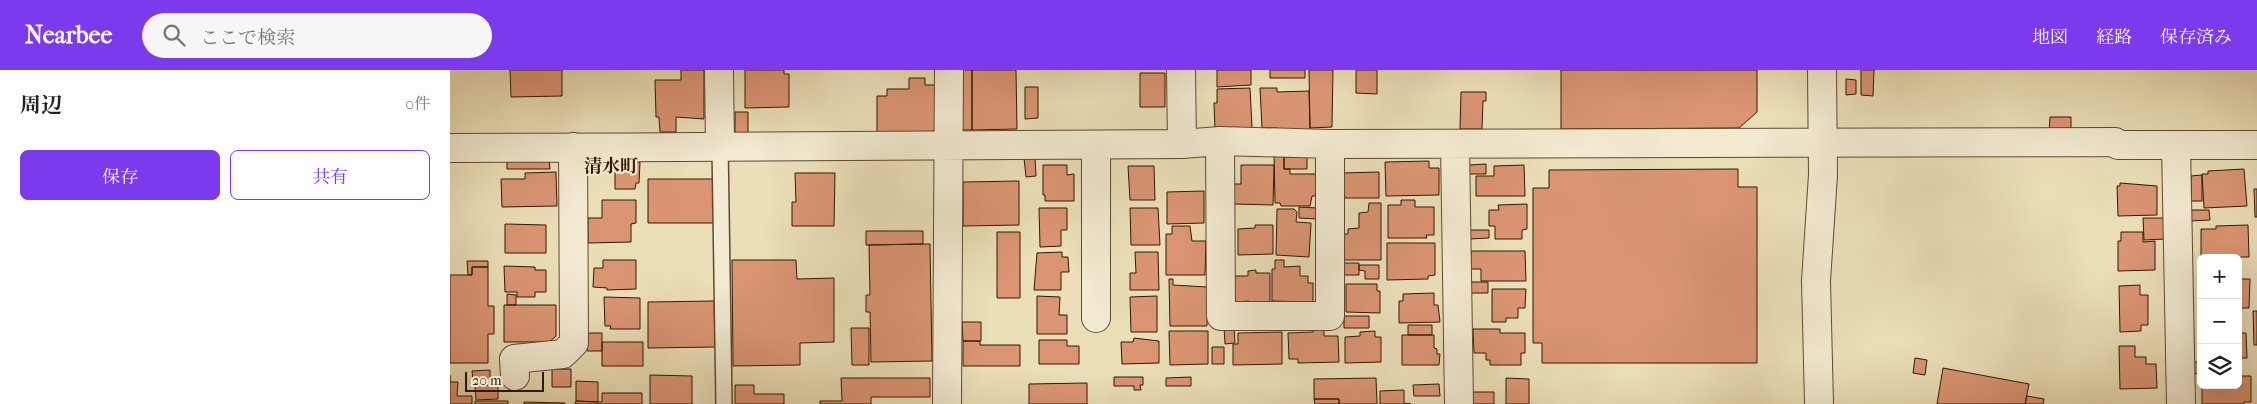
<!DOCTYPE html>
<html lang="ja">
<head>
<meta charset="utf-8">
<style>
  :root { --surface:#fff; --page:#f6f6f6; --text:#222; --muted:#767676; --line:#e0e0e0; --accent:#7c3aed }
  body { margin:0; font-family:"IM FELL French Canon","Noto Serif JP",serif; background:var(--page); color:var(--text) }
  .controls { position:absolute; right:15px; bottom:15px; display:grid; overflow:hidden; border-radius:8px; box-shadow:0 5px 20px #0002 }
  .controls button { width:45px; height:45px; display:grid; place-items:center; padding:0; border:0; border-bottom:1px solid var(--line); background:var(--surface); color:var(--text); font:25px sans-serif }
  .scale { position:absolute; left:15px; bottom:12px; width:79px; box-sizing:border-box; padding-left:5px; border:2px solid #301901; border-top:0; font-size:14px; line-height:18px; white-space:nowrap; color:#301901; -webkit-text-stroke:4px #f2ead1; paint-order:stroke }
  .list { margin:0; padding:0; list-style:none }
  h2 { display:flex; justify-content:space-between; align-items:center; height:65px; margin:0; padding:0 20px; font-size:21px }
  h2 small { font-size:16px; font-weight:400; color:var(--muted) }
  .actions { display:flex; gap:10px; padding:15px 20px }
  .actions a { flex:1; padding:11px 0; border:1px solid var(--accent); border-radius:8px; text-align:center; font-size:18px; color:var(--accent) }
  .actions .main { background:var(--accent); color:#fff }
  .icon { flex:none; width:28px; height:28px; fill:none; stroke:currentColor; stroke-width:2; stroke-linecap:round; stroke-linejoin:round }
  .map { position:relative; flex:none; width:1807px; height:334px; overflow:hidden }
  header { display:flex; align-items:center; gap:30px; box-sizing:border-box; height:70px; padding:0 25px; background:var(--accent); color:#fff }
  header strong { font-size:24px }
  nav { display:flex; gap:28px; margin-inline-start:auto; font-size:18px }
  .search { width:350px; height:45px; background:var(--page); display:flex; align-items:center; gap:12px; box-sizing:border-box; padding:0 18px; border-radius:28px; color:var(--muted); font-size:19px }
  main { display:flex }
  aside { flex:1; background:var(--surface) }
  .map>svg:first-child { display:block }
</style>
</head>
<body>
<header>
<strong>Nearbee</strong>
<div class="search"><svg class="icon" aria-label="search" viewBox="0 0 24 24"><circle cx="10" cy="10" r="6"/><path d="M15 15l6 6"/></svg>ここで検索</div>
<nav><a>地図</a><a>経路</a><a>保存済み</a></nav>
</header>
<main>
<aside>
<h2>周辺<small>0件</small></h2>
<ul class="list">
</ul>
<div class="actions"><a class="main">保存</a><a>共有</a></div>
</aside>
<div class="map">
<svg width="1807" height="334" viewBox="0 0 1807 334">
  <rect width="100%" height="100%" fill="#ebdfb8"/>
  <filter id="stains"><feTurbulence type="fractalNoise" baseFrequency=".004" numOctaves="4"/><feColorMatrix values="0 0 0 0 .2 0 0 0 0 .09 0 0 0 0 .02 0 0 0 .5 -.17"/></filter>
  <radialGradient id="worn" r=".72"><stop offset=".6" stop-color="#630" stop-opacity="0"/><stop offset="1" stop-color="#630" stop-opacity=".3"/></radialGradient>
  <path fill="#db9573" stroke="#301901" d="M60,0H112V26L61,27Z
    M231,0H254V49L226,47V62H210L209,47H206L205,10H231Z
    M295,0H334V4H339V37L295,38Z
    M511,0H522V60H511Z
    M522,0H566L567,59L522,60Z
    M767,0H801V15L767,17Z
    M820,0H855V8H820Z
    M859,0H883L882,57L860,58Z
    M906,0H927V24L906,23Z
    M1111,0H1307V42L1289,58L1111,59Z
    M1411,0H1424L1423,26L1411,25Z
    M690,3H715V37H690Z
    M459,8H475V15H485V59L481,64L427,63V26H437V19H459Z
    M1396,9L1406,10V24L1396,25Z
    M575,17H588V48L575,49Z
    M800,18L802,58L765,60L764,33H767V19Z
    M810,18H827V22L859,21L860,60L827,61V58H812Z
    M1011,22H1036V31H1033L1032,59H1010Z
    M285,42H298V64H285Z
    M1600,47H1621V63L1599,62Z
    M824,86H834V99H840V104H869V126H862L860,136H831L830,133H825Z
    M834,87H857V99H834Z
    M574,88H585L586,106L576,107Z
    M57,89H99L100,99H57Z
    M979,91V98H989V125L936,126L935,92Z
    M165,92H190L189,113H186L185,119H165Z
    M1036,94V104H1019V95Z
    M593,95H617V105L624,104V131H595V125H593Z
    M791,95H824L823,135L783,134V114H791Z
    M1074,95L1075,126H1026V106H1044V96Z
    M678,96H704L705,130H680Z
    M1288,99V117H1307V293H1092V273H1083V118H1099V100Z
    M1794,99L1797,136L1754,138L1752,104H1758V101Z
    M106,102L107,136L52,137L51,109H75V103Z
    M929,102V128H895L892,103Z
    M345,103H385L384,156H342V132H346Z
    M1752,105V131H1741V106Z
    M198,109H265V153H198Z
    M569,111V155L513,156V112Z
    M1670,113L1707,116V145L1668,146L1667,116H1670Z
    M1804,119H1807V147H1805Z
    M754,121V153L717,154V122Z
    M152,130H186V153L181,154V172L138,173V148H152Z
    M951,130H965V137H984V165H976L977,168H938V135H951Z
    M919,133H931V190H891V164H898V159L909,158V143L918,142Z
    M1077,134V159L1072,160V169H1045V156H1039V140H1049L1048,135Z
    M849,137L868,138V149L849,148Z
    M589,138H617V160H611V176L590,177Z
    M680,138H708L710,175H681Z
    M827,139H844L847,142L846,152L861,153L859,187L826,185Z
    M1739,140H1759L1760,150L1740,151Z
    M1693,148H1715L1716,169L1694,170Z
    M55,154L96,155V183H55Z
    M805,155H823V184L788,185V159L805,158Z
    M1798,155L1799,187H1751V159H1766V156Z
    M722,156H740L742,171H756L755,205H716V164H722Z
    M1019,160H1039V168L1019,169Z
    M416,161H473V174L416,175Z
    M547,162H570V228H547Z
    M1671,162H1693V172L1705,171V200L1668,201V171H1671Z
    M937,173H985V205L978,206V209L937,210Z
    M473,174H480L482,291L421,292L420,242H416V225H420L419,175Z
    M1021,181H1075L1076,211H1031V199H1020Z
    M612,182V187H618L619,202H611V220H584L587,183Z
    M685,182H708L709,220H680V203H686Z
    M153,190H186V219L157,220V218L143,217L144,198H153Z
    M282,190H346L347,209L384,208V272L350,273V295L283,296Z
    M825,190H834V197L850,196V206H858V213H863V232L822,231V199H825Z
    M17,191H38V197H22V205H18Z
    M890,193H909V205H890Z
    M909,195H929V209H915V201L909,200Z
    M54,196L85,197V200H96V222H85V227H67V222H55Z
    M22,197H38V236H44V264H38V293H0V205H22Z
    M806,200V203H820V235H799V231L785,232L784,206H798V201Z
    M719,209H723V215L757,217V256H720Z
    M1788,209H1800L1799,238H1788Z
    M1019,212H1038V223H1019Z
    M896,214H927V221H930V243L896,242Z
    M1690,215V225H1698V255H1691V261L1670,262L1669,216Z
    M1042,219H1076L1075,238H1068V248H1056V252H1042Z
    M984,223V235H988L990,252L949,253V231H953V224Z
    M57,224L66,225V235H57Z
    M587,226L610,227L609,245H617V264H587Z
    M707,226V262H681L680,227Z
    M154,227L190,228V259H160L161,256H155Z
    M264,231L265,277L198,278V232Z
    M54,235H106V266L99,272H54Z
    M1803,241H1807V275H1804Z
    M894,246H919V258H894Z
    M512,252H531V271H513Z
    M958,255H982V265H958Z
    M774,257H784L785,273L775,274Z
    M401,258H419V295H402Z
    M874,258V266H888L889,292L848,293V289H839L838,263L863,262V259Z
    M1023,259H1050V263H1075V283H1071V295H1040V290H1036V283H1024Z
    M719,261H758V294L720,295Z
    M925,261V267H931V292L895,293V267L910,266V262Z
    M832,262V294L783,295V274H788V263Z
    M138,263H152V281H137Z
    M1788,263H1796L1797,288H1788Z
    M952,265H984V278L987,279V284H990L989,295H952Z
    M684,268L709,271V293L672,294L671,272H683Z
    M589,270H617V276H629V294H589Z
    M513,271H530V275H570V296H513Z
    M152,272H193V296H152Z
    M1669,276H1685V287H1696V294H1706L1707,318L1670,319Z
    M762,277H774V294H762Z
    M1465,288L1477,290L1475,305L1463,303Z
    M1742,292H1751V303L1743,304Z
    M1493,298L1579,314L1575,334H1487Z
    M102,299H121V317H102Z
    M40,300V309L23,310L22,301Z
    M0,305V312H8L7,326H22V334H0Z
    M200,305L242,306V334H200Z
    M1788,306H1801V332H1794V334H1752V315H1788Z
    M664,307H693V315H690L691,320H684V316H664Z
    M741,307V316H716V308Z
    M391,308H480V327H421V334H370V331H392Z
    M926,308L927,334H889V329H864V309Z
    M1056,308L1079,309V334H1056Z
    M126,311L148,312V332L126,331Z
    M637,313V334H579V314Z
    M989,314L990,326H964L963,315Z
    M25,315H48V329L26,330Z
    M285,315H304V324H334V334H285Z
    M954,320V333L961,334H930V321Z
    M1021,322H1044V334H1021Z
    M152,323H192V334H125L126,331L152,332Z
    M1577,326L1594,329L1593,334H1575Z
    M864,329H889V334H865Z
    M25,331H58V334H25Z
    M74,332L115,333V334H74Z"/>
  <g fill="none" stroke-linecap="round" stroke-linejoin="round">
    <g stroke="#5f4a2f" stroke-width="18">
      <path id="service" d="M270,75L274,334"/>
    </g>
    <g stroke="#5f4a2f" stroke-width="30">
      <path id="minor" d="M269,0L270,75
        M731,0L732,74
        M770,71L771,246H880V74
        M1005,74L1009,334
        M646,75V248
        M1726,75L1731,334
        M0,78C244,77 488,77 732,74L770,71L880,74L1665,72L1668,75H1807
        M65,306L64,289L113,284L124,273L123,77
        M497,334L499,0"/>
    </g>
    <g stroke="#5f4a2f" stroke-width="30">
      <path id="tertiary" d="M1369,334L1366,211L1373,105L1372,0"/>
    </g>
    <use href="#service" stroke="#f2ead1" stroke-width="15"/>
    <use href="#minor" stroke="#f2ead1" stroke-width="28"/>
    <use href="#tertiary" stroke="#f2ead1" stroke-width="28"/>
  </g>
  <g text-anchor="middle" stroke-width="4.5" stroke-linejoin="round" paint-order="stroke">
    <g font-size="18" font-weight="bold" fill="#301901" stroke="#f2ead1">
      <text x="161" y="102">清水町</text>
    </g>
  </g>
  <rect width="100%" height="100%" filter="url(#stains)"/>
  <rect width="100%" height="100%" fill="url(#worn)"/>
</svg>
<div class="controls">
<button>+</button>
<button>−</button>
<button><svg class="icon" aria-label="layers" viewBox="0 0 24 24"><path d="M12 4l9 5-9 5-9-5zM3 14l9 5 9-5"/></svg></button>
</div>
<div class="scale">20 m</div>
</div>
</main>
</body>
</html>
